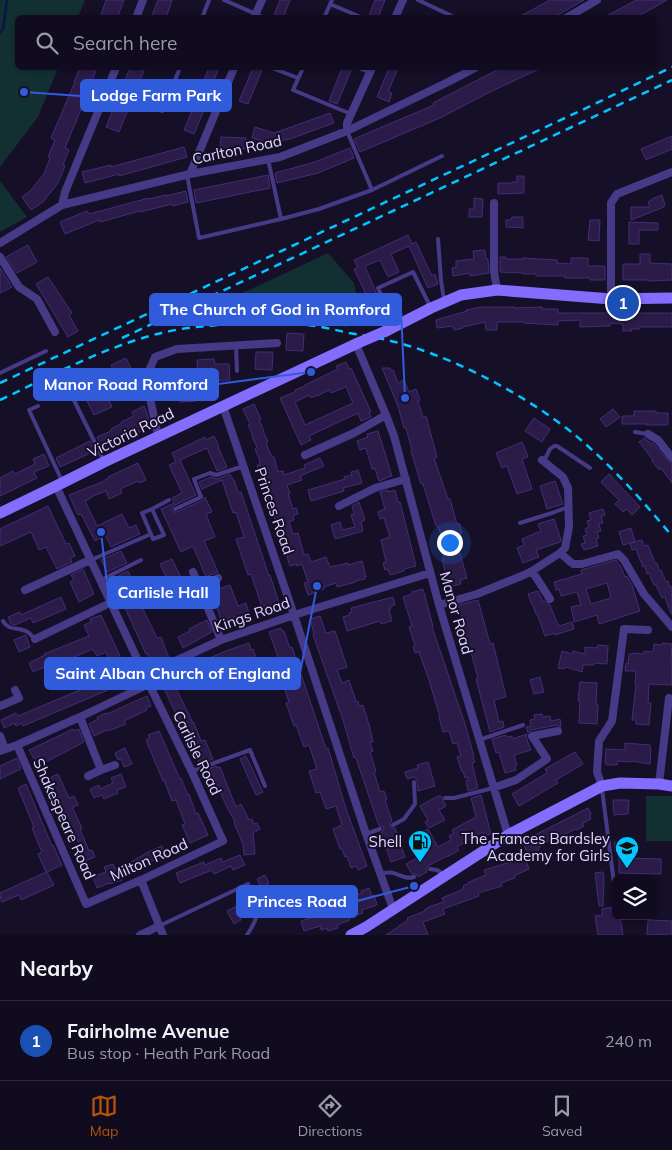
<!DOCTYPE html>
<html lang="en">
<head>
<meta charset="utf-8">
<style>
  :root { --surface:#100b1e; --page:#1e192b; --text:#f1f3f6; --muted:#9c9ba4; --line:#302b3c; --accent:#b45309 }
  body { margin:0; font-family:Mulish,sans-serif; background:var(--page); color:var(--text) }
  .controls { position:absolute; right:15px; bottom:15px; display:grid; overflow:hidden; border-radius:8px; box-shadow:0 1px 4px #0004 }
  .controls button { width:45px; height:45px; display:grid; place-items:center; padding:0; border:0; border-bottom:1px solid var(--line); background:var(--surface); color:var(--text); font:25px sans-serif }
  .you { position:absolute; left:449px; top:542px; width:18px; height:18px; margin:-12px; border:4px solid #fff; border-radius:50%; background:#1a73e8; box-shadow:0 0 0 8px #1a73e833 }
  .badge { display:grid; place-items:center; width:32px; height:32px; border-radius:50%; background:var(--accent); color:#fff; font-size:16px; font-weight:700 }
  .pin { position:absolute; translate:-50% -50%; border:2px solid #fff; box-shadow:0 1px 5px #0006 }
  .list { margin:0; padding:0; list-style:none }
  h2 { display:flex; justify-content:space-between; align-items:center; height:65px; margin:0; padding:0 20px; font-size:21px }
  h2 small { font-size:16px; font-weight:400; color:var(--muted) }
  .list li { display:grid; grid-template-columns:32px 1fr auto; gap:15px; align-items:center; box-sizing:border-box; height:80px; padding:0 20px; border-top:1px solid var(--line) }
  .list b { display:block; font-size:19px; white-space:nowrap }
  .list p { margin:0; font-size:16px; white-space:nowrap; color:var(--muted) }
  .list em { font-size:16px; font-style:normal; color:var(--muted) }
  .icon { flex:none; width:28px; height:28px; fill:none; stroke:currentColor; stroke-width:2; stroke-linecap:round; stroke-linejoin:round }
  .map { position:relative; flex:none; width:672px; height:935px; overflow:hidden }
  .search { position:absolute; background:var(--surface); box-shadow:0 1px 4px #0004; left:15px; right:15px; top:15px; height:55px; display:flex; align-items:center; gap:12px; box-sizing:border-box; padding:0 18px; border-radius:8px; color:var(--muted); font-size:19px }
  .sheet { height:145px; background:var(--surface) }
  nav { display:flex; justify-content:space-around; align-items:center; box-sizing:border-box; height:70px; border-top:1px solid var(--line); background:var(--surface); font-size:14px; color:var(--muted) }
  nav a { display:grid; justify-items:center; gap:2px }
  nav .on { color:var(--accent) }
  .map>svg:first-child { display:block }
</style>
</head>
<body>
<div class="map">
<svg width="672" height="935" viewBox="0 0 672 935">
  <rect width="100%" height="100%" fill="#160f28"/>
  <path fill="#122f32" d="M0,0H85L78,17L18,18V68H58L38,117L0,167Z
    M0,181L27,217L0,232Z
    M328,253L354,283L361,316L347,327L289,318H232L172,326Z
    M646,796H672V841H646Z"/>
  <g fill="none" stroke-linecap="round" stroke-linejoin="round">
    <path stroke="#0a1846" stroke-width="2.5" d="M0,33L3,29L7,0"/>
  </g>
  <path fill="#2a1b49" stroke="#442d75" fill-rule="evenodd" d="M106,0H124L117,18H100Z
    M158,0H172L166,18H151Z
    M280,0H290L283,18H273Z
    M375,0H385L378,18H368Z
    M550,0H584L556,16L557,18H517Z
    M636,0H667L635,18H603Z
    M80,68H97L82,107L65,148L69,150L63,165L65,166L58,183L43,202L31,210L22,197L30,191L44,174L50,158L48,157L55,140L51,138L75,82H74Z
    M130,68H145L119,132L106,127Z
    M209,68H219L210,90L201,87Z
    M253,68H263L248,104L239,101Z
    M342,68H352L337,104L329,101Z
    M389,68H398L388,92L392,93L389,102L377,97Z
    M501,68H541L488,93L440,118L360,152L354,139L434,105L433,103Z
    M199,94L209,98L194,134L184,130Z
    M330,113L334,123L290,139H289L270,143L252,138L255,127L274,133L283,130Z
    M672,136V149L646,160L641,149Z
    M221,137L246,138V149L220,148Z
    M184,147L187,157L119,176V174L85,183L82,172L111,165V167Z
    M350,148L354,158L318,173L277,183L275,173L315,162Z
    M268,175L270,188L196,203L194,190Z
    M517,176H524V193L498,194V183H512V182H517Z
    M186,191L188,202L173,206L172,204L140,212V211L100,222L99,220L65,234L60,222L87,211L89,214L149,198V199L166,195V196Z
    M662,195L665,205L664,206V207L631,220V207H650L648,202L652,200V199Z
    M474,198L483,199L482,217H469V209H474Z
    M512,217H523V228L506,227V220H511Z
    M590,220H600L599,241L588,240Z
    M629,222L658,223V230H639V244H629Z
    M408,235L412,244L416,242L432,276L435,274L438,284L428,288L409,246L391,254L399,272L388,277L380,260L365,266L383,309L372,314L368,304L370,303L354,269L358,268L354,260Z
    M28,245L37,262L17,273L6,257Z
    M485,250L486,259H488L489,273L470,276V273L453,276L452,268L456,267V261L474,259L473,251Z
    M640,254H650V263L672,264V280L648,281V280H623V264H640Z
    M500,257H506V259H523V258L557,260V263L571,264V258H588V266H605V280H590V278H565V276H536V274H523V273L500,272Z
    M0,268L12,287L0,293Z
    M48,277L72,313L69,315L78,331L68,337L36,284Z
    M481,307H514V308L542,307V309H558V313H672V327H640V329H631L632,331H623V324L610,323V326L580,327V320L558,321V325L524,323V322H497V330H486L485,322L463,327V328L454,330L453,326L437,328L436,320L467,311L466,310Z
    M287,333L304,334L303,351L286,350Z
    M256,352H273L272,370L255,369Z
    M126,358L135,377L131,378L137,391L123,397L117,384L119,383L111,365Z
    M214,359L215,364H229L230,380L214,381L213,375L198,376L197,360Z
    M346,362L349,369L351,368L371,412L369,413L371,417L361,421L358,413L309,436L311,440L301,445L280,398L295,392V390L305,386V385L338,369L336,366ZM346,387L353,403L305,425L295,402L309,395L311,398L317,395V396L329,390L331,393Z
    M382,368H390L391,371L393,370L398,383L404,380L409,392L416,389L420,400L418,401L423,417L426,416L437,457L434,458L448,499H450L457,524L459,523L462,533L458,534L462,546L458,547L467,578L460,580L461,584L449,587L442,559L444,558L443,554L446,553L442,538L438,526H436L423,484H421L411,451L412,450L406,428H404L398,406Z
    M94,370L103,391L104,390L112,407L94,415L86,399H87L78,377Z
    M181,379V385L195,384L196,401L180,402L179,396L162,397L161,380Z
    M254,404L261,419L259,420L264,431H263L268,442L266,443L272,457H274L278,472L283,471L284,475L305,468L304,465L320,458L324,466L300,476L302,480L287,485L290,494H288L293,509L296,508L298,514L293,516L294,520L289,522L293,534L298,533L304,555L308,554L311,562L326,557L330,567L348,563V565L362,561L366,577H364L365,579L355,581L356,582L337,587L336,583L324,587V589L308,595L304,583L308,582L302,564L297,566V564L290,566L257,465H260L259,461H260L255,449L257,447L252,437L253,436L248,425L250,424L243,409Z
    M144,406L147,413L149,422L142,425L144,430L128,437L127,436L102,448L97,437L111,431V429L122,423L121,422L134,416L132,412Z
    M613,409L620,417L606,427L600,419Z
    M634,411H656V413H668V425H646L647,424H622V416H634Z
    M534,418L550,429L542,442L525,431Z
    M378,431L392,476L385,478V479L379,481L375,468L372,469L366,448L360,450L357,441L368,437L367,434Z
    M214,436L219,446L218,447L227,467L217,471L207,448L180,460L196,495L173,506L171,509L173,512H177L203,500L205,497L212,512L206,514L215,537L204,541L218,572L206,577L193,546L181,552L161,509L174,503L172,498L182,493L169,465L176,462L172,453L205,437L206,440Z
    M644,438L652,444L653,443L654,444L668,461L672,464V483L661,468L659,470L652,461L653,460L639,442Z
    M90,441L95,451L60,467L56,458Z
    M522,442L528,457L522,459L532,489L517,494L507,466L502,468L496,453Z
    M44,454L49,466L34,472L37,478L0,496V478L13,471L15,474L35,464L33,459Z
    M138,463L146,480L139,483L138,481L120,489L122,493L109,499L106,491L91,497V498L85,501L97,526L122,514L129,528L136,525L140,534L111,547L105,535L95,541L81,514L78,515L69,495L102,482L108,478V477Z
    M358,470L362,483L343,488L344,491L311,501L308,490L345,479L344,477L352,475L351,472Z
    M230,474L233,480H234L238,492H241L269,576L270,575L281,609L278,610L279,612L268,615L265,606L262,607L251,574L248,575L236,539L244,537L236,512L233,513L222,480L202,489L199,482L211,477L217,479Z
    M609,474L640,507L632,515L627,509L623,512L615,504L619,500L601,482Z
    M555,481L563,504L547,509L540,486Z
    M388,490V492L395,490L398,502H400L416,566L404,569V571L390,575L388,569L385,570L383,563L386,562L381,540L390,537L384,518L380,519L378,512L385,509L380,492Z
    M359,502L365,520L361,522L363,531L335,539L331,525L340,522L342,530L355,527L351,515L354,514L352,506Z
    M48,506L66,544L69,543L75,556L70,558L72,562L57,569L46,547L39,550L31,532L0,546V529Z
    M603,509L605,515L601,516L603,523L599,524L601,531L597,532L599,538L596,539L598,546L584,550L581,544L585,543L583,536L587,535L585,529L589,527L587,521L591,520L589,513Z
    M554,519L561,540L560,542L536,550L539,557L523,563L517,548L524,545L522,539L541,531L538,524Z
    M631,528L635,542L623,545L619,532Z
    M642,540L644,546L648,545L655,563H657L659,570H661L666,582L668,581L670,587H672V614H671L665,597L662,598L656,585H654L649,573L647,574L645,566L643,567L636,549L632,550L630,543Z
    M121,551L127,563L107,572L101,560Z
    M172,559L185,586L173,592L160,564Z
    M616,560L621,567L625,577L627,576L632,585L640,611L599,624L597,615L574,622L571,607L581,605L577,592L561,596L559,589L556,590L554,582L582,574L581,570ZM607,583L611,598L591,604L586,589Z
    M83,569L94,594L79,602L70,582L74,580L71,575Z
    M128,571L135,586L138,585L142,592L136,595L157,638L161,637L169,658L153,665L147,653L146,654L112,579Z
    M230,585L238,606L246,603L250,617L243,620L242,615L221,620L213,595L216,594L215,590Z
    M423,589L433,626L432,627L465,724L474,756L473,757L475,762L472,763L478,788L468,791L466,781L469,779L468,777L465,778L463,771L462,772L457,757L461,756L457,743L453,744L449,731L443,732L439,717H440L429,680L419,652L415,653L413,646L415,645L409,627L412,626L403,597L413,594L412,592Z
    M538,591L543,602L545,601L550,605L558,625H559V626L572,622L574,629L555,635V633L545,636L537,614H536L533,605H532L528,594Z
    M61,597L66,609L33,623L31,618L15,625L11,624L8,617L20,612L21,615Z
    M393,597L395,605L390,607L391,609H389L392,621L381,624L380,621L347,631L343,617L350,615L349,613L352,612L351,608Z
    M478,600L490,644L493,643L506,697L494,700L499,722L503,721L504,727L490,732L476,679L478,678L458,605Z
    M101,615L130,678L108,689V690L23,726L22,723L16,726L15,723L4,728L1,720L16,713L18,716L111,677L108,670L113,668L106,652L97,656L93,649L50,667L49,665L33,672L29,663L45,655L44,654L89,636L84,625L91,622L90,619Z
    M320,616L326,633L335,631L347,667L337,670L342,683L349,680L356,702L358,701L359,706L363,705L370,728L373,742H370L373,751L370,752L376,771L374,772L380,792L384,791L387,799L385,800L392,821L390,824V826L392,828H395L405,857L391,862L381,833L383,831L384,828L382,826H379L356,758H354L343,720L313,635L314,634L310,619Z
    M207,620L212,632L183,648L178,637L190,631L189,629Z
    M281,628L282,631H284L290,648L292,647L326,749L328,748L346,809L367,866L358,870L356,866L351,868L347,856L345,857L342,849H340L333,829L342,825L336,806L326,809L320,792L316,793L309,771L317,769L309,745L304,747L296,725L294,726L286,703L289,702L280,675L284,674L269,632Z
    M26,635L30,647L19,652L14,640Z
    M249,643L251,650L253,649L257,660L236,667L237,669L205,683L203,678L200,680L193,665L226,651Z
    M662,643L672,644L671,663H672V685L649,684L648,703H651L649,725L636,724V720H632L636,684L635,683L636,671H625L626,663L628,664L629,654H633V653L644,654V651L653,652L654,644L662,645Z
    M598,645L608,646L607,664L594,663V665H583L582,672L566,667L564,669L558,668L562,651L572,654L573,651L585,654V647L597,648Z
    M185,663L187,666L174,672L175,676L171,678L193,723H194L201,741L205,740L213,759L200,764L167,695L161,682L159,683L156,676Z
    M540,677L544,692L534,694L530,680Z
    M580,682L597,683L596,705H598L597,724L579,723L580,701H578Z
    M147,696L151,706L146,708L147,710L124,721L126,724L108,731L107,730L94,736L89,724L98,719L97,717L106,713L107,714L129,704Z
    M542,714L543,717L550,716L551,721L560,719L561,727L557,725L531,730L528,733L526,727L531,726L530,720L535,719L534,715Z
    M73,729L74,731L79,729L84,742L44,763L40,756L34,759L29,750Z
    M159,731L180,779L181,778L188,795L189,794L196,814L198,813L208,835L190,843L182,825L185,824L176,800L172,801L164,780L163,781L146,740L150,738L148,735Z
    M527,734L526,737L531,750L514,755L517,765L515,766L516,770L505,773L499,752L496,753L492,739L506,735L507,737L512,736V739Z
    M625,743L650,745V748H651L650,764L631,761V762L618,761L617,765H606L607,763H605L606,749L625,750Z
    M125,748L132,764L124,767L121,759L118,760L115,753Z
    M575,752L583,764L556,780L558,783L519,806L512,794L547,773L545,769Z
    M246,756L263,792L256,795L240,759Z
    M17,758L21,769L0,779V766Z
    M428,762L435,786L418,791L417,780L414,777L407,779L405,772L418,768L417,765Z
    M216,766L217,768L220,767L236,807L241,804L249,820L252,819L254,824L257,823L260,829L253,833L255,854L244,855L243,844L234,823L235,822L225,803L210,768Z
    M58,774L69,798L74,796L78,805L73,807V809L82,828L80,829L89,851L92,850L95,857L80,863L76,856L83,853L74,832L72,833L62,813L58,802H59L49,778Z
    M121,774L126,787L117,790L118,793L104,799L102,795L94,798L90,789L99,785L100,789L113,783L111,778Z
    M26,784L52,846L53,845L62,865L47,872L54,885L21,900L19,895L2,902L0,896V893L46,872L38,854L42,852L32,828L34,827L18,788Z
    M481,795L491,834L484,836L483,832L468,840L457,847L459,850L447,857V856L428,866L426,868L427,872L418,877L416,874H412L406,864L430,851L424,839L420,841L417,835L428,829L438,847L451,840L449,836L454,833L452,830L476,817L471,798Z
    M438,796H441L446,806L439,810L445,820L429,828L425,822L428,820L420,806Z
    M613,800H629L628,814L614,815Z
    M588,808L591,814L590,815L591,819L583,823L584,826L577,830L576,829L547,842L538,848L539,850L529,856L523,843L526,842L525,840Z
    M614,842H626L627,858L661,859V874L619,873V852H615Z
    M162,846L166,855L150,862L132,872L133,873L121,878L122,880L110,884L109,883L97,888L93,877L106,872L104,867L113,864L115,868H118L131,862L150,851Z
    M240,855L245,865L233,870L231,866L214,874L212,870L180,883L176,873L204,862L205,865L221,858L223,862Z
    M524,855L529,869L514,876L515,878L501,883L502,886L478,893L479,896L443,909L445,914L423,922L428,935H386L408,920L407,918L425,911V909L429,908L428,907L444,902L442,898L464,889L463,886L469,883V882L486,875L484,870L517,860L516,858Z
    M603,872L604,880L603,906H599L595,873Z
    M265,875L269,883L267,884L276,900L277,899L282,908L273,912L269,903L267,904L259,888L261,887L257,879Z
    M369,888L372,896L374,895L377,905L362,910L363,913L349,917L350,920L337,925L338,928L328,931L327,928L321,930L320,926L304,931L301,921L310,918L309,913L326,907L328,910L349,903L347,898L362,893L361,891Z
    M247,898L253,911L240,917L241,920L234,924L227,911L241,904L240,901Z
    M611,907V912L616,911V916H620L623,935H598L595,916L602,915V909Z
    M648,920L672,921V934L647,935Z"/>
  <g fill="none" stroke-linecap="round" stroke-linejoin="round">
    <path stroke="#463a87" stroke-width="4" d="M224,0L265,18
      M418,0L452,16
      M330,4L363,18
      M202,18L209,0
      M324,18L332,0
      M272,68L298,78
      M303,68L293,90L351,114
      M359,68L370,72
      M175,81L221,98
      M162,111L180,68
      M187,175L199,238L281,219L268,159
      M372,190L442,156
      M281,219L319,209L372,190L347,131
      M438,239L441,280L444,300
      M395,326L378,288L413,272L430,306
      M236,346L237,371
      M0,373L46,351
      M63,378L104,461
      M38,406L29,410L62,481
      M635,432L648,434
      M544,461L550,449L554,446H557L590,468
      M152,509L164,535L153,539L142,513Z
      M152,509L169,500
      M175,509L201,497L194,479L210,473L216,475L244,466
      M520,523L552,513L568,507
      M91,560L151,534
      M101,580L141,560
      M3,621C9,632 20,626 29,633C30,634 34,638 35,639
      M479,740L523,725
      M192,771L250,750L265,786
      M602,789L616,899
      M445,798H454L493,788
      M393,825L404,819L415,804L414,782
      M366,834L380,829
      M430,869L437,870L443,874
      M380,874C396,868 401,881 414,877
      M159,926L248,884
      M247,935C260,915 259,914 249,893"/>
    <path stroke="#463a87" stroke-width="8" d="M136,18L143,0
      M254,18L262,0
      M395,18L403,0
      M566,18L597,0
      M347,131V123L372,68
      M190,174L234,68
      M494,203V271L497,290
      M62,205L65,192L116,68
      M0,243L62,205L190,174L280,157L347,131L448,82L475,68
      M0,257L19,287L37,299L55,332
      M611,299V203L617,194L672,172
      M356,344L386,415L394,436L439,605L508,835
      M223,406L294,615L366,834L393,909
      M648,434L658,440L672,458
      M158,436L150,398L147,375L155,357L177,349L277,343
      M305,455L354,433L386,415
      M339,506L375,488L406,479
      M560,553L573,564H582L618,554L624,560L644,594L672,627
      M532,571L550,599
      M193,572L221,640
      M199,587L218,578
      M25,590L90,560
      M439,605L477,594L524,575L532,571L560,553L565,548L569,527L568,488L563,477L542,460
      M35,639L110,603
      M145,675L221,640L294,615L430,573
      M0,706L19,698L15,690
      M80,717L101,770L115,765
      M0,736L5,749
      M17,745L86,904L141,880L223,841L192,772L149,684L56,486
      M0,751L17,745L80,717L149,684
      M88,776L101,770
      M659,784L669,698
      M602,786L597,772L599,741L612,721L624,629L648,630
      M493,788L516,780L547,759L532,736L558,731
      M141,880L163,935
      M140,935L159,926"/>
    <path stroke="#836dff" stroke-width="11" d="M386,331L431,308L461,295L497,290L611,299L672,298
      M0,513L56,486L104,462L358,343
      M351,935L366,927L508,835L602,786L620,783L659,784L672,786"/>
    <path stroke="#02c6ff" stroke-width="2.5" stroke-dasharray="8 6" stroke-linecap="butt" d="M122,338L672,80
      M0,383L582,110L672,67
      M0,400C51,376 102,348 157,334C184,327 212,325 240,324C259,323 278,323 297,324C314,325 332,329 349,333C362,335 374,337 387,340C449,354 526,395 575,435C611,465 642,500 672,536"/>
    <path stroke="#836dff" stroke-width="11" d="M358,343L386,331"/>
  </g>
  <defs>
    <g id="fuel-pin" transform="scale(1.25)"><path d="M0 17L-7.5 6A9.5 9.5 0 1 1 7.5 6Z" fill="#02c6ff" stroke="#160f28"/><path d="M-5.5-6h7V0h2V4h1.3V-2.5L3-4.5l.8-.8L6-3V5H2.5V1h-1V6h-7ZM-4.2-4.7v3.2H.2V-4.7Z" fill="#111"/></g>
    <g id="school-pin" transform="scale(1.25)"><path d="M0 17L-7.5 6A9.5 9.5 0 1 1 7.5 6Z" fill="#02c6ff" stroke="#160f28"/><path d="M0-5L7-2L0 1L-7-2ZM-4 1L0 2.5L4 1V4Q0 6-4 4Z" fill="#111"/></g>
  </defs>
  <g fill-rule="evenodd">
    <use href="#fuel-pin" x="420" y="842"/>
    <use href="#school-pin" x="627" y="848"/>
  </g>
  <g text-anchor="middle" stroke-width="4" stroke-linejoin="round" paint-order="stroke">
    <g font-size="15" fill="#e0d6ff" stroke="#160f28">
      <text transform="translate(237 150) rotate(-12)" y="5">Carlton Road</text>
      <text transform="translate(131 433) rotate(-26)" y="5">Victoria Road</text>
      <text transform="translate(274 511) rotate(71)" y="5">Princes Road</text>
      <text transform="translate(456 613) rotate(74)" y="5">Manor Road</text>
      <text transform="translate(252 615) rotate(-19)" y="5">Kings Road</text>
      <text transform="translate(197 753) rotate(64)" y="5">Carlisle Road</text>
      <text transform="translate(64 819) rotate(66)" y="5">Shakespeare Road</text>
      <text transform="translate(149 860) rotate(-24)" y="5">Milton Road</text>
    </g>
    <g font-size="15" fill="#e0d6ff" stroke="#160f28" text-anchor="end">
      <text x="610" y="844">The Frances Bardsley<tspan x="610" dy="17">Academy for Girls</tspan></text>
      <text x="402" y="847">Shell</text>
    </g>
  </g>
  <path fill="none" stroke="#305cdc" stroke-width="2" d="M24 92L81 96M405 398L401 309M311 372L218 384M101 532L108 592M317 586L300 673M414 886L357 901"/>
  <g fill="#305cdc" stroke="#160f28" stroke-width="2">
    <circle cx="24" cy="92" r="5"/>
    <circle cx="405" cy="398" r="5"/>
    <circle cx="311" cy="372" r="5"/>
    <circle cx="101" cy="532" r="5"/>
    <circle cx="317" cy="586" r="5"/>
    <circle cx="414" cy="886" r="5"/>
  </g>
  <g fill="#305cdc" stroke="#305cdc" stroke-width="2">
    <rect x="81" y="80" width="150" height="31" rx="5"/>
    <rect x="150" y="294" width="251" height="31" rx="5"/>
    <rect x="34" y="369" width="184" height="31" rx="5"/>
    <rect x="108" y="577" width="111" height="31" rx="5"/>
    <rect x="45" y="658" width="255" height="31" rx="5"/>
    <rect x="237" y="886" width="120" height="31" rx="5"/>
  </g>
  <g font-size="16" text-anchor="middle" font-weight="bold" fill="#fff">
    <text x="156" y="101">Lodge Farm Park</text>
    <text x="275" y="315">The Church of God in Romford</text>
    <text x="126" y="390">Manor Road Romford</text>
    <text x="163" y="598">Carlisle Hall</text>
    <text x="173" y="679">Saint Alban Church of England</text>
    <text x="297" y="907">Princes Road</text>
  </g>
</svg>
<div class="controls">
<button><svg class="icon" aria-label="layers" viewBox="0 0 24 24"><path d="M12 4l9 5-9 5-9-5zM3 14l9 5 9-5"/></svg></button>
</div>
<div class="you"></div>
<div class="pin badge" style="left:623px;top:303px;background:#1a4fb4">1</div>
<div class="search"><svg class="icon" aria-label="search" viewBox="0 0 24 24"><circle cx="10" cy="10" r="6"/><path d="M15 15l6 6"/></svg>Search here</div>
</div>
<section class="sheet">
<h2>Nearby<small></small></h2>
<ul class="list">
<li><span class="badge" style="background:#1a4fb4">1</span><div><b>Fairholme Avenue</b><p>Bus stop · Heath Park Road</p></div><em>240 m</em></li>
</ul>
</section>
<nav>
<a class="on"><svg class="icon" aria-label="map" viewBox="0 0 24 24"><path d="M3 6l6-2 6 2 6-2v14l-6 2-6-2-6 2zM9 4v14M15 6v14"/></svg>Map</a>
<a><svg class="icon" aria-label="directions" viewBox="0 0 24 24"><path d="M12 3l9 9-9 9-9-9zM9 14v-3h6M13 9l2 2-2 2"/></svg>Directions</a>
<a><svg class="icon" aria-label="saved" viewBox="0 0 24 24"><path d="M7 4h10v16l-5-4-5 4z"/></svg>Saved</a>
</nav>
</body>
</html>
